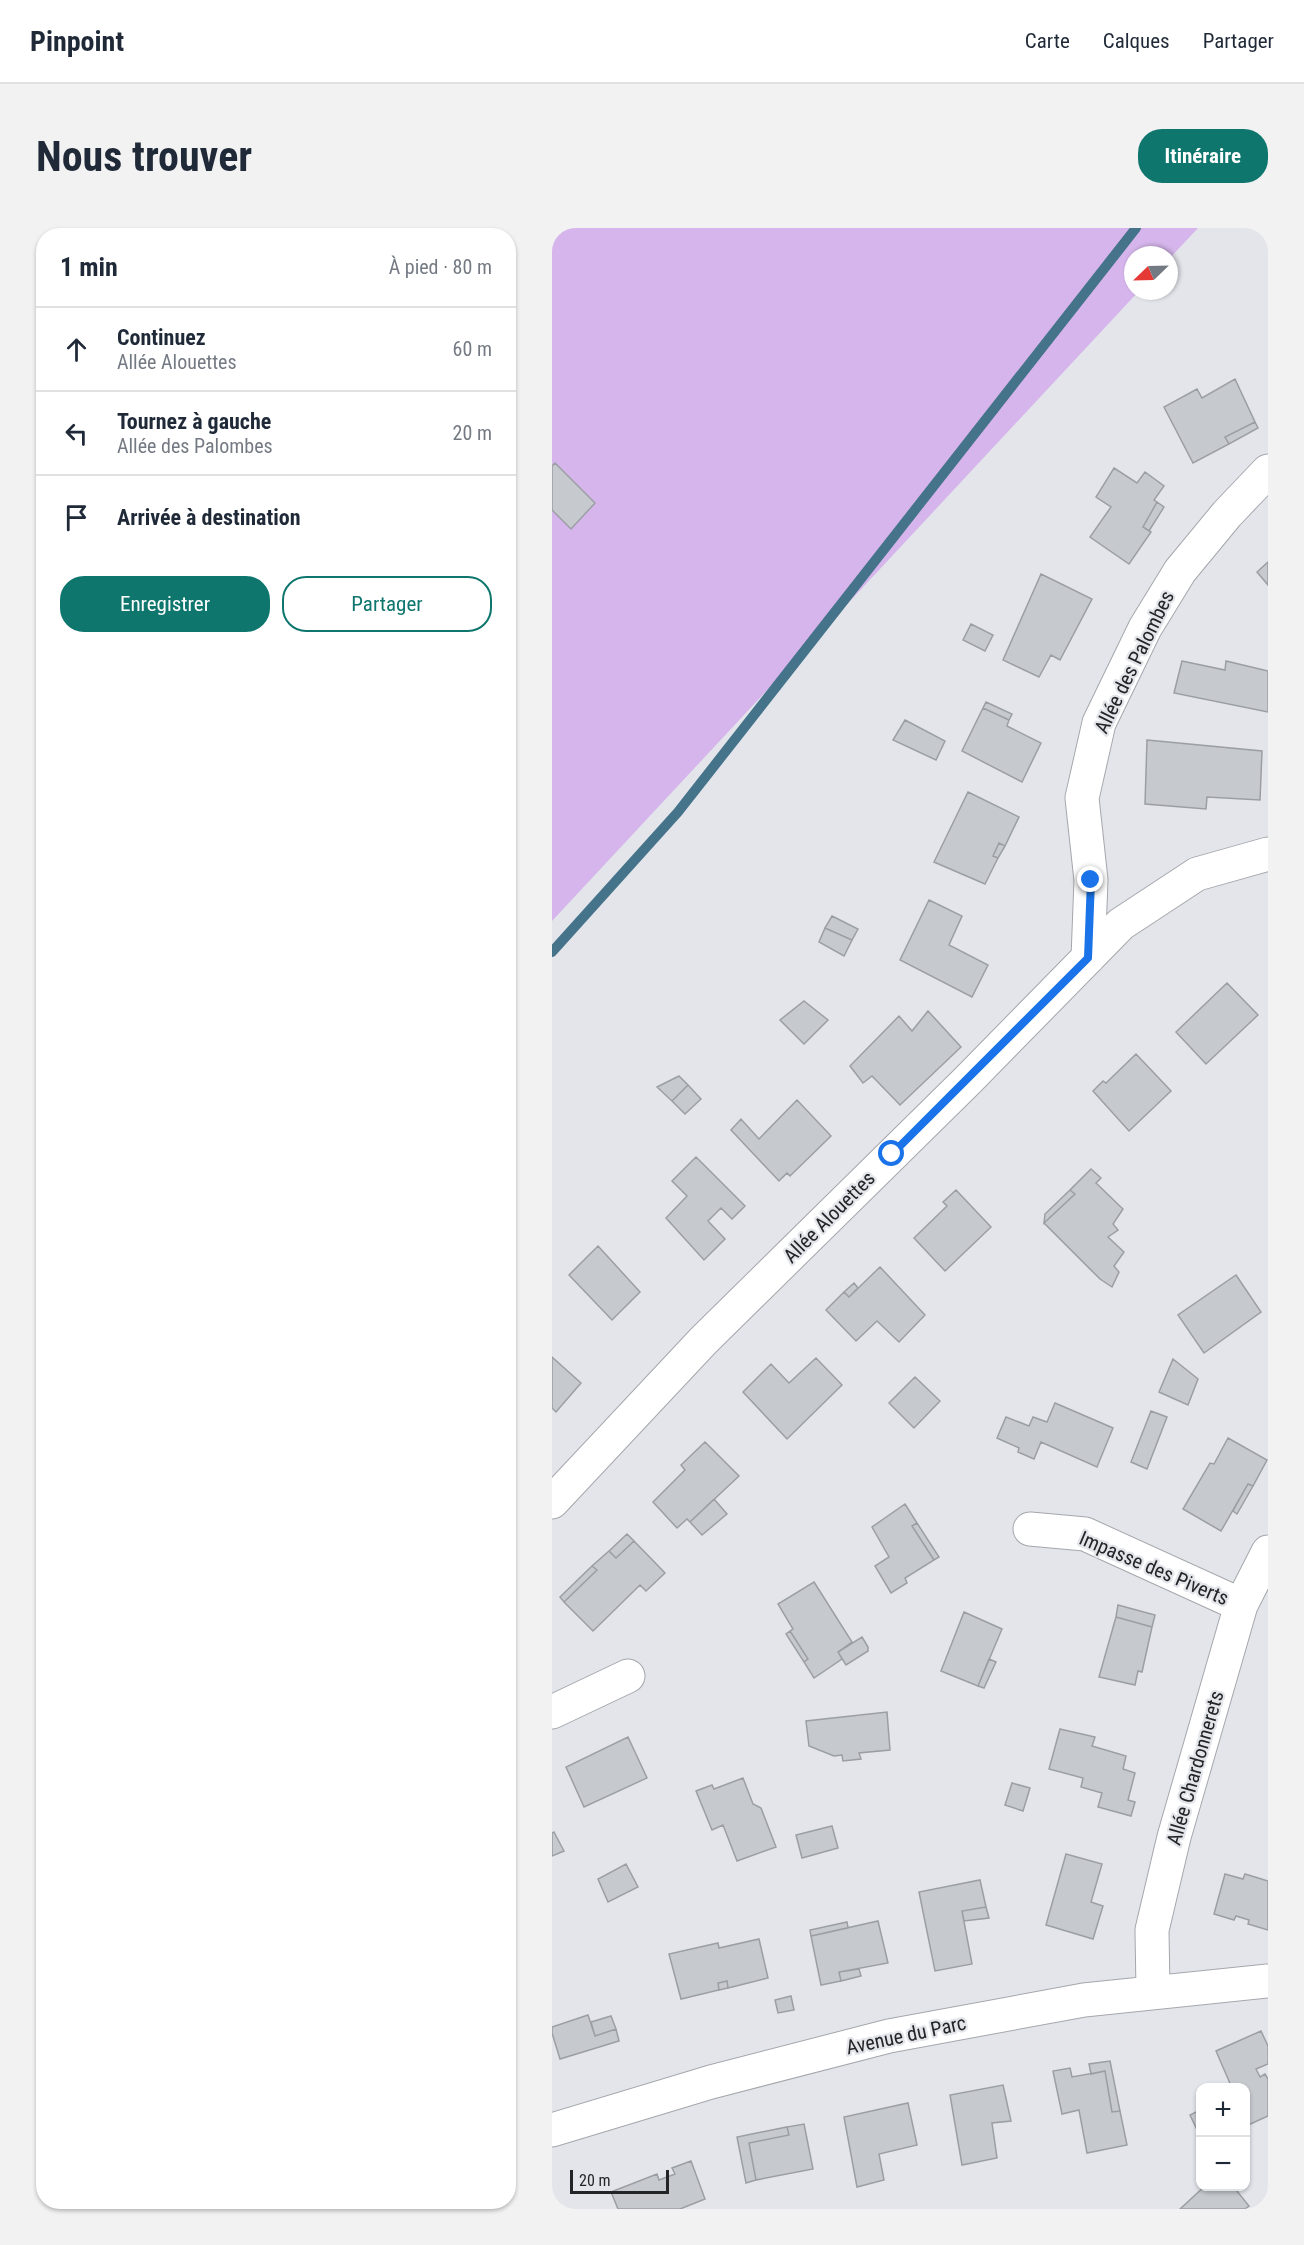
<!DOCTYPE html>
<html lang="fr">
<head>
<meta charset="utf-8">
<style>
  :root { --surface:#fff; --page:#f2f2f3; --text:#1f2937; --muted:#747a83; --line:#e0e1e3; --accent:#0f766e }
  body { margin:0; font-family:"Roboto Condensed",sans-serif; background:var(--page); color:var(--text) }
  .controls { position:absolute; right:18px; bottom:18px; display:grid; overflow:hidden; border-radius:12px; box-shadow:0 2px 4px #0004 }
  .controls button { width:54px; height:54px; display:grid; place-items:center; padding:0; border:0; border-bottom:2px solid var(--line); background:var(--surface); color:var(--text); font:30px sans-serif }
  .compass { position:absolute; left:572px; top:18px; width:54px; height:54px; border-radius:50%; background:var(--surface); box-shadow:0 2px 4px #0004; rotate:247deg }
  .scale { position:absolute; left:18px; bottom:15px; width:99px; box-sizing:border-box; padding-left:6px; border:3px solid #232426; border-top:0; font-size:16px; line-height:21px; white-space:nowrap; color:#232426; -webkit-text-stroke:4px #e3e5eb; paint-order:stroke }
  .stop { position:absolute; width:18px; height:18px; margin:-14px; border:4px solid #1a73e8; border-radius:50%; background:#fff }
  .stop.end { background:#1a73e8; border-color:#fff; box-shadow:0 2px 6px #0008 }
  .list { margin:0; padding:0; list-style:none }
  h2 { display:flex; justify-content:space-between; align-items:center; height:78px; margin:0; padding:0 24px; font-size:26px }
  h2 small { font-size:20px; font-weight:400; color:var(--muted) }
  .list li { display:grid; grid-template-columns:39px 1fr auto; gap:18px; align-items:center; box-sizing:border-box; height:84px; padding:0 24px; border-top:2px solid var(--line) }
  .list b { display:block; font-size:22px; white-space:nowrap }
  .list p { margin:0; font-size:20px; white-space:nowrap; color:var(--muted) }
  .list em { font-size:20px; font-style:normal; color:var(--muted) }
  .actions { display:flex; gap:12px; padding:18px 24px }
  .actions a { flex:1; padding:14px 0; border:2px solid var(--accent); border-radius:24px; text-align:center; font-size:21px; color:var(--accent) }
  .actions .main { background:var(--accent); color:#fff }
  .icon { flex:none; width:33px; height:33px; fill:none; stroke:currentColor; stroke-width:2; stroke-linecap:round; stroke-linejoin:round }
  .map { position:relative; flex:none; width:716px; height:1981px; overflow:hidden; border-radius:24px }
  header { display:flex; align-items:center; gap:36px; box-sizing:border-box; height:84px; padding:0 30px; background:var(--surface); border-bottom:2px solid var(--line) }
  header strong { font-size:28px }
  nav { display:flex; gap:33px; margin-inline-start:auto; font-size:21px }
  .intro { display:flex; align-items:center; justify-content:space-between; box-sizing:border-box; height:144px; padding:0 36px }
  h1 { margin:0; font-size:42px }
  .button { padding:15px 27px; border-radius:24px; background:var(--accent); color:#fff; font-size:21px; font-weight:700 }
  main { display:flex; gap:36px; padding:0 36px }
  aside { flex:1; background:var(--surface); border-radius:24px; box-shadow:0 2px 4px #0004 }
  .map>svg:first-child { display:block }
</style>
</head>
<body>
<header>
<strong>Pinpoint</strong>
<nav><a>Carte</a><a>Calques</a><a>Partager</a></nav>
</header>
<div class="intro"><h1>Nous trouver</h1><a class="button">Itinéraire</a></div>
<main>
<aside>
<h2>1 min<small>À pied · 80 m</small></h2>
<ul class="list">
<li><svg class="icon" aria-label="ahead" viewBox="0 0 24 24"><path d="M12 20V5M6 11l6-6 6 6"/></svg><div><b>Continuez</b><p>Allée Alouettes</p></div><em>60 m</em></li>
<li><svg class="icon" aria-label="left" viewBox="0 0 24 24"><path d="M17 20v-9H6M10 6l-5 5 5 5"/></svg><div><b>Tournez à gauche</b><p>Allée des Palombes</p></div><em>20 m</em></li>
<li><svg class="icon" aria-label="arrive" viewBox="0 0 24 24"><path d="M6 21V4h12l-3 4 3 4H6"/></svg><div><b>Arrivée à destination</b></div></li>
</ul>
<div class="actions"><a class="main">Enregistrer</a><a>Partager</a></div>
</aside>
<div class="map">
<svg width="716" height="1981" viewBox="0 0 716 1981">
  <rect width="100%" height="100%" fill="#e3e5eb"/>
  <path fill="#d5b5eb" d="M0,0H646L617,31V27H581V63H587L0,693Z"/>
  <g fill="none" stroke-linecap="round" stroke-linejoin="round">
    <path stroke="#45738a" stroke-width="10" d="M0,724L126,584L584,0"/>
  </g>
  <path fill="#c6cacf" stroke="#9b9fa3" stroke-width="1.5" d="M683,151L703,194L673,209L677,216L641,235L612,179L645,161L650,170Z
    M703,194L706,200L677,216L673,209Z
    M3,235L43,275L19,301L0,282V238Z
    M562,240L585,255L593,244L612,258L602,272L605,274L591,299L599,304L577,336L538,309L559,279L544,269Z
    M605,274L612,279L597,303L591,299Z
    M716,334V357L705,344Z
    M489,346L540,371L508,432L499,427L487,449L451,432Z
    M419,396L441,407L433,423L411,412Z
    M630,433L673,442L674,433L716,443V484L622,465Z
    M434,474L460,486L457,492L431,480Z
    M431,480L457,492L455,498L489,515L470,554L410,523Z
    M353,492L393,513L384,532L341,512Z
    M595,512L710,523L708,572L655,569L654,581L593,576Z
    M416,564L467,589L453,618L447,615L441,628L446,630L433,656L382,634Z
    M447,615L453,618L446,630L441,628Z
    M377,672L410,688L397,717L436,737L420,769L348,732Z
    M280,688L306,701L300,712L273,700Z
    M273,700L300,712L292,728L267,714Z
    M675,755L706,787L654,836L624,804Z
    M252,773L276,792L252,816L228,792Z
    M376,783L409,819L348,877L320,848L311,855L298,838L347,788L360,803Z
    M584,826L619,863L577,903L541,863L551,853L554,855Z
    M127,848L136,857L120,873L105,859Z
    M136,857L149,871L133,886L120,873Z
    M245,872L279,908L238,948L235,945L227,953L179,902L189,891L207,911Z
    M144,929L193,978L180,991L169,980L156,993L173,1011L152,1032L114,990L135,968L120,953Z
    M539,941L549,950L544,955L571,981L561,996L566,1002L556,1009L572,1024L562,1038L567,1044L560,1059L548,1051L492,995L523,966L518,962Z
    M404,962L439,999L393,1043L362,1010L395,978L391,974Z
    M518,962L523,966L492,995L493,986Z
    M46,1018L88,1064L60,1092L17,1047Z
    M328,1039L373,1087L347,1114L325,1093L304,1113L274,1082L292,1064L297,1069Z
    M684,1047L709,1084L652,1125L626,1087Z
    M302,1055L306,1060L297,1069L292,1064Z
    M0,1129L29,1155L4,1184L0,1180Z
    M264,1130L290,1157L235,1211L191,1164L219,1136L237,1155Z
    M621,1131L646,1151L636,1177L607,1164Z
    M363,1149L388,1173L362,1200L337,1175Z
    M503,1175L561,1200L545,1239L489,1214L482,1231L466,1224L467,1220L445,1210L454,1189L477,1198L481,1189L495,1194Z
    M599,1183L615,1189L595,1241L579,1234Z
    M676,1210L715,1232L701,1258L696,1256L669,1303L631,1281L658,1235L662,1236Z
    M153,1214L187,1248L138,1294L135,1291L125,1300L101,1274L133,1242L129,1237Z
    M696,1256L701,1258L685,1286L681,1283Z
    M162,1271L175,1286L150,1307L138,1294Z
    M353,1276L365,1295L360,1298L382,1332L353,1350L355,1355L339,1365L323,1338L337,1329L320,1299Z
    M365,1295L387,1329L382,1332L360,1298Z
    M75,1306L82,1313L64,1330L57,1323Z
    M82,1313L113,1345L94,1363L88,1357L41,1403L12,1374L45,1342L40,1338L57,1323L64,1330Z
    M40,1338L45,1342L12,1374L8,1369Z
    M262,1354L300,1414L286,1424L290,1431L262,1450L252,1434L256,1431L238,1403L241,1401L226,1376Z
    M566,1377L603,1387L600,1399L564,1389Z
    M412,1384L450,1401L426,1458L389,1443Z
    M564,1389L600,1399L590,1444L586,1443L583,1457L547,1449Z
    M238,1403L256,1431L252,1434L234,1406Z
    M310,1409L316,1419V1423L294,1437L286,1424Z
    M437,1431L444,1434L432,1460L426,1458Z
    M335,1484L338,1522L307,1525L309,1531L291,1533L290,1527L282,1528L257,1518L254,1493Z
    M508,1501L543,1509L540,1518L574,1528L571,1541L583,1545L576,1572L583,1574L579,1588L546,1579L550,1565L529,1559L531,1550L497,1541Z
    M76,1509L95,1550L32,1579L14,1539Z
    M191,1550L201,1576L209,1580L224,1619L185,1633L171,1597L160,1602L144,1563L160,1557L162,1561Z
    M460,1555L478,1560L471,1583L453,1577Z
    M280,1598L286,1620L250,1630L244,1607Z
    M2,1604L12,1623L0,1628V1605Z
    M514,1626L550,1636L539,1674L551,1678L541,1711L494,1697Z
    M74,1636L86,1659L56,1674L46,1651Z
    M673,1646L691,1651L693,1646L716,1653V1702L696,1696L697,1692L684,1688L682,1692L662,1686Z
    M428,1652L434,1679L410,1683L420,1736L383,1743L367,1664Z
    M434,1679L437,1690L412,1693L410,1683Z
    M326,1693L336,1735L287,1744L289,1753L269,1757L259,1708Z
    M295,1694L296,1700L259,1708L258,1702Z
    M207,1711L216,1750L176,1760L175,1753L166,1755L167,1762L129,1771L117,1726L166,1715L167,1720Z
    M307,1741L309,1748L289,1753L287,1744Z
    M175,1753L176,1760L167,1762L166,1755Z
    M239,1768L242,1782L226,1785L223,1772Z
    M36,1787L43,1808L64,1801L67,1813L8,1831L0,1805V1799Z
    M59,1788L64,1801L43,1808L39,1794Z
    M709,1803L716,1818V1836L704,1841L708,1849L713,1846L716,1851V1888L694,1898V1860H680L664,1823Z
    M558,1833L568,1883L560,1884L553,1843L539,1846L537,1836Z
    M518,1840L520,1849L553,1843L560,1884L568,1883L575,1917L535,1925L527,1882L510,1886L501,1843Z
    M451,1857L459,1893L440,1895L445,1930L410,1937L398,1867Z
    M356,1875L365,1917L327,1926L332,1952L305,1959L292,1889Z
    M648,1882V1908L638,1887Z
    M252,1896L261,1941L204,1952L197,1915L237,1907L235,1899Z
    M235,1899L237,1907L197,1915L204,1952L194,1955L185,1909Z
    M139,1933L153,1971L128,1981H66L59,1964L105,1946L107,1952L123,1946L120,1940Z
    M653,1958H681L697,1978L693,1981H628Z"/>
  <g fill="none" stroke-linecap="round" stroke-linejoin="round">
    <g stroke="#a5a7ac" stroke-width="35">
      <path id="minor" d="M536,730L539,652L530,570L547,495L593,400L628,343L675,286L716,243
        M0,1274L151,1113L416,852L569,696L645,646L716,626
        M478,1301L533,1306L689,1377
        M0,1484L76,1448
        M601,1763L600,1702L622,1609L689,1377L716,1324
        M0,1902L159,1854L337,1808L532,1772L716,1753"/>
    </g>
    <use href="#minor" stroke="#fff" stroke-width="33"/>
  </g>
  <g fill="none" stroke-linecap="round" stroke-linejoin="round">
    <path stroke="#1a73e8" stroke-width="8" d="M340,926L536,730L539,652"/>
  </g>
  <g text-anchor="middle" stroke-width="4.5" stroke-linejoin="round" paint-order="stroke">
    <g font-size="20" fill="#232426" stroke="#e3e5eb">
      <text transform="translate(582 434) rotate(-64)" y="7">Allée des Palombes</text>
      <text transform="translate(277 989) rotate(-45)" y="7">Allée Alouettes</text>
      <text transform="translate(602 1340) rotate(23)" y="7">Impasse des Piverts</text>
      <text transform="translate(643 1540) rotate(-74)" y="7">Allée Chardonnerets</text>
      <text transform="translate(354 1807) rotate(-12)" y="7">Avenue du Parc</text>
    </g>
  </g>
</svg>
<div class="controls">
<button>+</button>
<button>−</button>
</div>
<svg class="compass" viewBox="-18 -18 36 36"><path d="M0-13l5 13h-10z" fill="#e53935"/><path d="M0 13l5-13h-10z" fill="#747a83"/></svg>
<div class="scale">20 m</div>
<div class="stop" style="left:340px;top:926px"></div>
<div class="stop end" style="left:539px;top:652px"></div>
</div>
</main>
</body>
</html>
